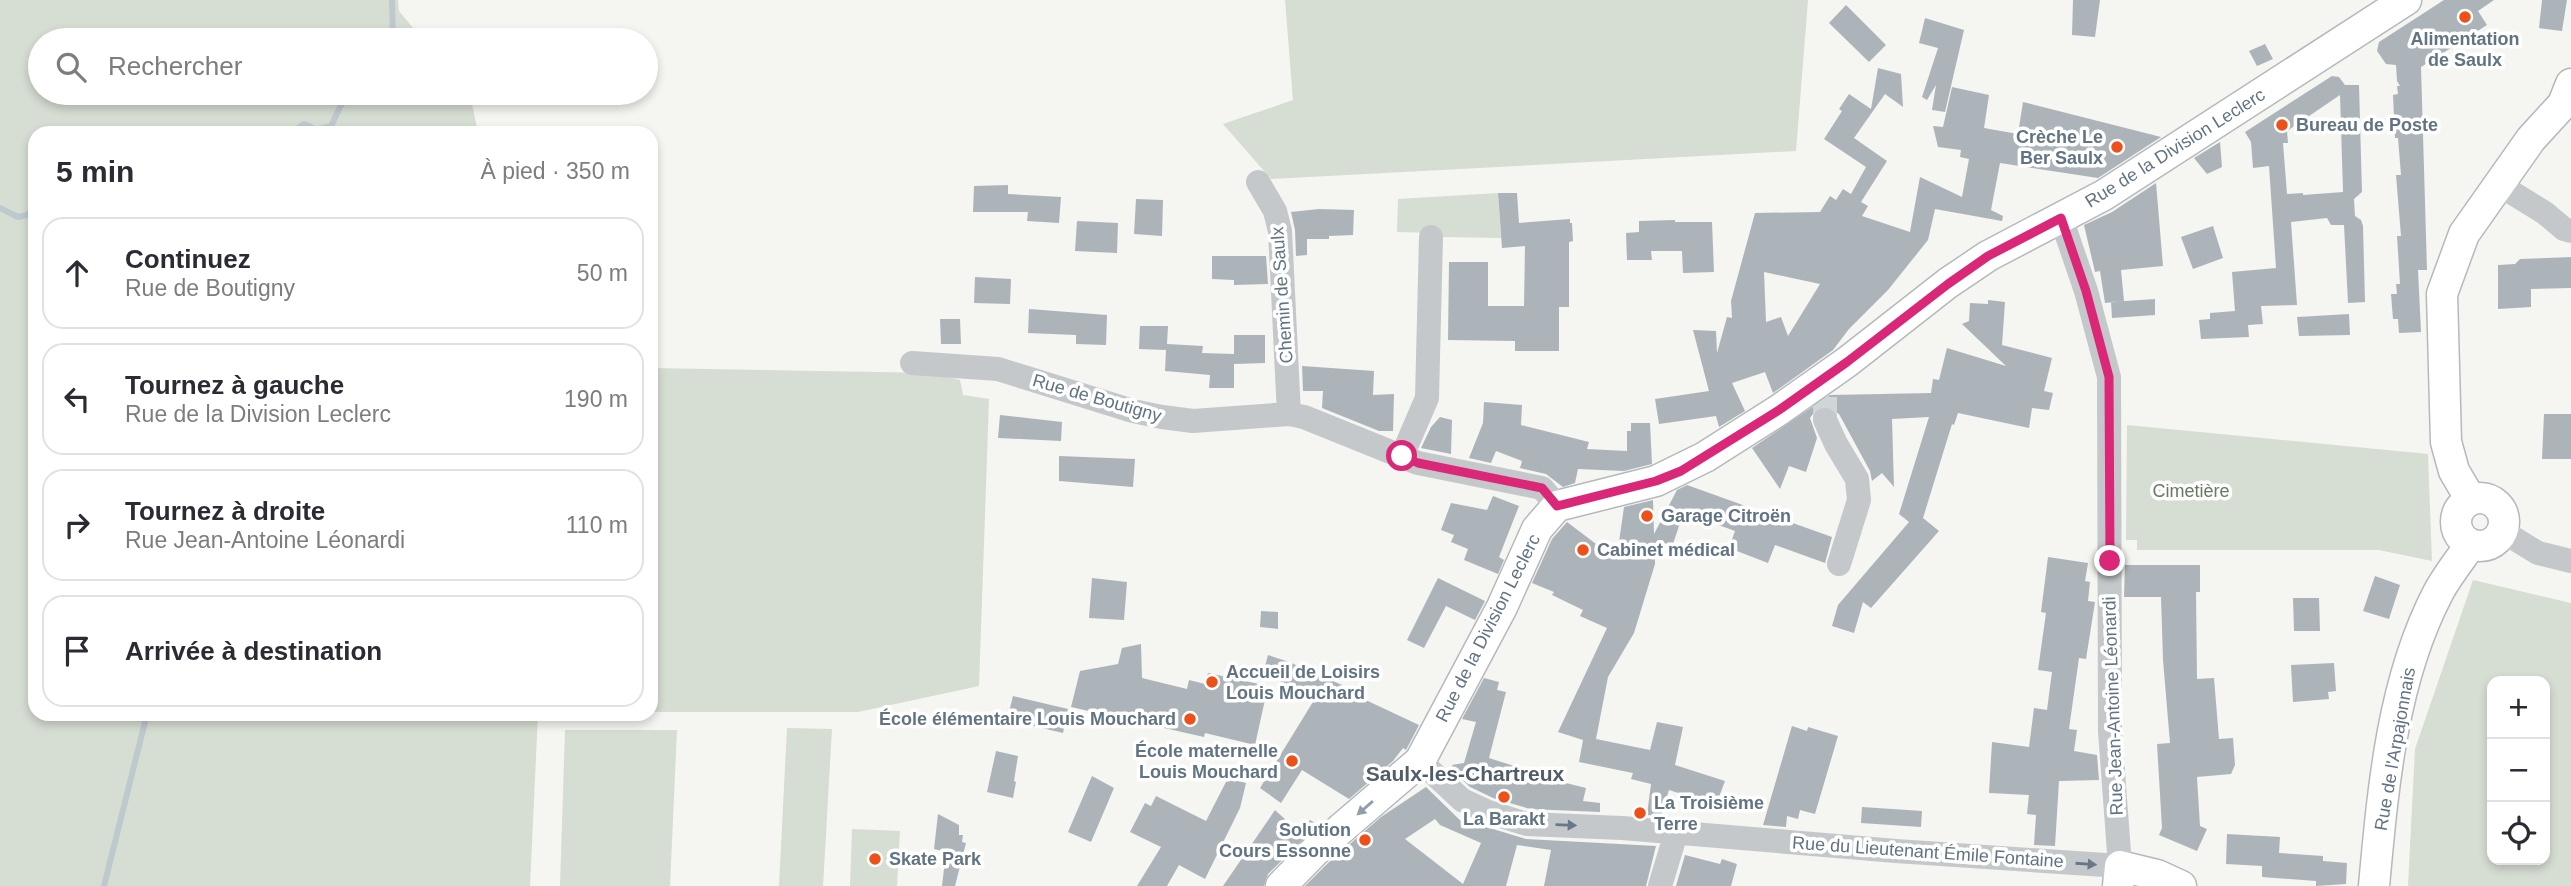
<!DOCTYPE html>
<html lang="fr">
<head>
<meta charset="utf-8">
<style>
  :root { --surface:#fff; --page:#f2f2f3; --text:#2b2b33; --muted:#7c7c81; --line:#e1e1e2 }
  body { margin:0; font-family:Arial,sans-serif; background:var(--page); color:var(--text) }
  .controls { position:absolute; right:21px; bottom:21px; display:grid; overflow:hidden; border-radius:14px; box-shadow:0 4px 10px #0003 }
  .controls button { width:63px; height:63px; display:grid; place-items:center; padding:0; border:0; border-bottom:2px solid var(--line); background:var(--surface); color:var(--text); font:35px sans-serif }
  .stop { position:absolute; width:21px; height:21px; margin:-16px; border:5px solid #db2777; border-radius:50%; background:#fff }
  .stop.end { background:#db2777; border-color:#fff; box-shadow:0 2px 7px #0008 }
  .list { margin:0; padding:0; list-style:none }
  h2 { display:flex; justify-content:space-between; align-items:center; height:91px; margin:0; padding:0 28px; font-size:30px }
  h2 small { font-size:23px; font-weight:400; color:var(--muted) }
  .list li { display:grid; grid-template-columns:46px 1fr auto; gap:21px; align-items:center; box-sizing:border-box; height:112px; margin:0 14px 14px; padding:0 14px; border:2px solid var(--line); border-radius:21px }
  .list b { display:block; font-size:26px; white-space:nowrap }
  .list p { margin:0; font-size:23px; white-space:nowrap; color:var(--muted) }
  .list em { font-size:23px; font-style:normal; color:var(--muted) }
  .icon { flex:none; width:38px; height:38px; fill:none; stroke:currentColor; stroke-width:2; stroke-linecap:round; stroke-linejoin:round }
  .map { position:relative; flex:none; width:2571px; height:886px; overflow:hidden }
  .search { position:absolute; background:var(--surface); box-shadow:0 4px 10px #0003; left:28px; top:28px; width:630px; height:77px; display:flex; align-items:center; gap:18px; box-sizing:border-box; padding:0 24px; border-radius:38px; color:var(--muted); font-size:26px }
  .panel { position:absolute; background:var(--surface); box-shadow:0 4px 10px #0003; left:28px; top:126px; width:630px; height:595px; border-radius:21px }
  .map>svg:first-child { display:block }
</style>
</head>
<body>
<div class="map">
<svg width="2571" height="886" viewBox="0 0 2571 886">
  <rect width="100%" height="100%" fill="#f5f5f1"/>
  <path fill="#d6ddd2" fill-rule="evenodd" d="M0,0H398L399,11L423,40H40V93H466L471,99L478,133H35V714H538L530,886H0Z
    M1285,0H1808L1796,151L1271,179L1223,124L1293,100Z
    M1498,193L1501,238L1440,237L1439,233L1397,232L1398,199Z
    M651,368L934,373L960,380L963,395L989,399L979,686L858,712H651Z
    M2127,425L2428,454L2432,561L2379,550H2137V540H2126Z
    M2473,580L2571,603V886H2408L2415,749ZM2492,681H2545V860H2492Z
    M787,728L832,729L823,886H779Z
    M565,730H677L670,886H560Z
    M852,829L900,831L897,886H850Z"/>
  <g fill="none" stroke-linecap="round" stroke-linejoin="round">
    <path stroke="#bec9ce" stroke-width="6" d="M392,0L393,40
      M291,133L304,124L317,130L331,126L340,107L350,93
      M0,208L18,217L27,215L35,208
      M104,886L147,714"/>
  </g>
  <path fill="#acb4ba" fill-rule="evenodd" d="M2073,0H2100L2095,37L2072,35Z
    M2444,0H2494L2478,11L2487,25L2421,67L2427,270H2418L2421,332L2399,333L2398,319H2393L2391,294H2397L2396,284H2400L2397,236H2401L2396,175H2401L2398,138H2395L2393,95L2398,94L2397,86H2400L2397,81L2396,65L2386,64L2377,51L2379,42Z
    M2542,0H2567L2562,31L2539,28Z
    M1846,5L1886,45L1869,62L1829,23Z
    M1925,18L1964,30L1945,112L1932,110L1936,85L1927,100L1922,97L1938,48L1919,43Z
    M2265,44L2273,59L2257,66L2249,51Z
    M1878,68L1901,74L1903,107L1885,94L1854,138L1887,161L1861,202L1868,206L1862,216L1910,232L1920,177L1962,197L1969,159L1960,157L1961,150L1938,147L1933,126L1943,127L1952,87L1989,95L1984,128L2018,134L2023,102L2161,137L2098,178L2000,163L1991,210L2003,216L2002,221L1935,209L1928,240L1888,290L1849,329L1833,350L1773,393L1765,372L1732,383L1745,411L1719,427L1716,416L1659,424L1655,399L1709,391L1693,330L1716,331L1717,353L1727,317L1732,318L1731,301L1755,213L1820,212L1830,196L1836,200L1843,189L1851,194L1866,167L1824,139L1842,111L1839,109L1849,94L1871,109ZM1764,272L1820,284L1788,336L1781,317L1766,322Z
    M2332,76L2339,77L2345,85H2359L2362,192L2354,199L2355,216L2361,220L2363,226L2365,302L2348,303L2344,225H2331L2327,218L2291,222L2297,305L2261,306L2263,324L2248,325L2249,337L2201,339L2199,320L2210,319V313L2235,311L2232,272L2276,268L2269,166L2253,168L2251,142L2245,132ZM2340,95L2343,192L2303,195V193L2287,194L2283,143H2288L2287,131Z
    M2220,142L2222,167L2207,174L2194,158Z
    M2156,183L2163,266L2121,270L2124,301L2105,303L2100,271L2095,272L2084,225L2112,212Z
    M1008,185V194L1061,197L1059,223L1027,221L1028,212H973L974,186Z
    M1498,193H1517L1519,223L1570,219V223H1572L1573,241L1569,242V307H1559V351H1515V341L1448,340L1449,262H1488V306H1524L1525,246L1502,248Z
    M1136,199L1163,200L1162,236L1134,234Z
    M1319,209L1354,210L1353,235L1329,236V239H1307V255L1296,256L1295,230L1291,212Z
    M1675,220V222H1712L1714,272L1683,273L1682,251H1651L1652,260H1627L1626,233L1639,232V221Z
    M1077,221L1118,223L1117,253L1075,251Z
    M2213,226L2223,258L2193,269L2181,237Z
    M1212,256H1266L1268,284L1234,285V280L1212,279Z
    M2571,257V288L2531,289V307L2498,309V265L2515,264L2520,259Z
    M975,277L1011,279L1010,304L974,303Z
    M2155,299V315L2112,318L2111,302Z
    M1988,300L2005,302L2002,345L2052,358L2044,391L2053,393L2049,410L2032,408L2029,428L1958,413L1954,425L1952,424L1923,518L1939,531L1871,608L1863,602L1854,633L1832,626L1838,605L1909,522L1899,514L1929,417L1892,419L1894,487L1882,473L1872,481L1870,471L1839,414L1827,405L1818,407L1810,418L1817,438L1806,472L1789,466L1780,489L1752,448L1830,395L1931,393L1933,379L1939,380L1947,348L2006,366L1962,324L1969,321L1970,303L1988,304Z
    M1029,309L1107,315L1106,345L1076,344V335L1028,333Z
    M2349,314L2350,335L2299,336L2297,317Z
    M940,319H960L961,344H941Z
    M1140,326H1168L1167,344L1203,346L1202,353L1234,354V388H1209L1210,375L1165,371L1166,350L1139,349Z
    M1234,335H1265V363L1234,364Z
    M1302,366L1374,371L1373,395L1394,394L1393,431H1379L1322,408L1323,391H1303Z
    M1484,402L1522,405L1521,425L1589,442L1587,449L1627,451V431H1631V423H1650L1652,464L1624,471L1578,469L1575,483L1563,487L1546,474L1520,468L1522,461L1496,451L1491,463L1469,458L1483,423Z
    M2544,414H2571V459H2542Z
    M1000,415L1062,422L1061,441L998,438Z
    M1440,417L1452,420L1451,454L1421,448L1431,427Z
    M1059,456L1135,459L1133,487L1059,481Z
    M1687,485L1832,537L1825,563L1775,545L1768,563L1729,548L1735,531L1686,513L1679,526L1671,550L1655,546V564L1634,633L1608,677L1596,739L1650,750L1657,722L1683,727L1675,765L1725,781L1716,805L1669,790L1661,816L1647,815L1651,784L1631,779L1633,773L1579,762L1583,740L1558,732L1607,628L1580,616L1583,610L1552,595L1554,592L1532,583L1552,539L1567,522L1604,550L1606,543L1618,549L1624,507L1653,500L1654,534L1677,490Z
    M1493,496L1519,506L1499,557L1504,560L1498,574L1464,560L1468,549L1451,542L1454,535L1441,530L1451,503L1487,510Z
    M2048,557L2088,563L2085,581L2090,582L2088,601L2095,602L2086,659L2079,658L2069,729L2077,730L2074,751L2097,755L2099,780L2059,781L2055,846L2034,845L2036,815L2027,814L2029,795L1989,793L1992,742L2029,747L2034,708L2047,710L2052,672L2038,670L2046,613L2041,612Z
    M2125,565H2200V592H2196L2197,679L2214,678L2219,739L2233,738L2235,765L2231,774L2197,777L2200,826L2207,829L2197,851L2159,835L2162,828L2157,744L2170,743L2163,660L2161,597H2124Z
    M2375,576L2400,585L2389,619L2363,611Z
    M1092,578L1127,582L1124,620L1089,618Z
    M1438,578L1485,601L1475,620L1446,606L1424,648L1407,640Z
    M2293,598H2319L2320,631H2294Z
    M1261,611L1278,612V629L1260,627Z
    M1141,644L1142,678L1187,689L1189,680L1205,684L1208,673L1268,686L1255,745L1205,733L1204,737L1071,707L1080,671L1118,664L1122,648Z
    M1268,655L1289,662L1342,685L1340,688L1419,725L1406,750L1403,748L1393,761L1349,799L1302,770L1281,803L1260,788L1316,697L1263,674Z
    M2334,663L2336,691L2328,692L2329,699L2293,702L2291,665Z
    M1484,678L1499,682L1497,690L1506,692L1489,758L1542,775V777L1586,788L1583,801L1600,803V812L1530,809L1493,798L1470,787L1454,772L1452,765L1464,763L1476,722L1462,719Z
    M1013,696L1068,709L1063,733L1007,720Z
    M1792,726L1807,731L1808,727L1838,736L1815,814L1800,810L1798,819L1787,816L1786,827L1763,825Z
    M996,751L1018,756L1014,781L1016,782L1013,798L987,792Z
    M1092,776L1114,788L1091,842L1068,832Z
    M1228,778L1246,783L1240,808L1205,879L1179,865L1167,886H1137L1161,847L1130,832L1145,803L1151,806L1156,796L1206,821Z
    M1426,787L1467,827L1465,818L1483,826L1526,839L1656,846L1646,886H1544L1551,850L1517,845L1506,886H1305L1327,864L1381,817ZM1435,819L1440,825L1481,843L1463,884L1405,839Z
    M1862,807L1922,811L1921,827L1861,823Z
    M1275,810L1299,832L1310,820L1318,825L1268,874L1264,886H1223Z
    M938,814L959,825V835H963L962,842L966,843L955,886H942L946,852L934,849Z
    M2227,834L2280,837L2279,853L2323,856V861L2347,863L2346,884L2316,886V881L2262,877V866L2226,864Z
    M1685,855L1720,864L1722,859L1737,864L1731,886H1676Z"/>
  <g fill="none" stroke-linecap="round" stroke-linejoin="round">
    <path stroke="#d0d5d6" stroke-width="24" stroke-dasharray="24 12" stroke-linecap="butt" d="M1825,397V420"/>
    <g stroke="#b5b9bd" stroke-width="33">
      <path id="major" d="M2456 522a24 24 0 1 1 48 0a24 24 0 1 1-48 0Z
        M2471,500L2454,471L2446,442L2442,294L2464,234L2531,139L2563,104L2571,84
        M1281,886L1315,851L1420,761L1502,607L1537,529L1557,506L1656,481L1705,457L1779,410L1847,362L1948,283L1988,256L2104,195L2406,0
        M2118,886L2120,866L2157,875L2181,886
        M2374,886C2383,788 2392,681 2438,593C2447,576 2460,560 2471,544"/>
    </g>
    <path stroke="#c4c8cb" stroke-width="24" d="M1258,182L1275,211L1280,231L1289,414
      M2498,184L2545,213L2564,229L2571,231
      M912,363L998,369L1133,411L1162,417L1193,421L1289,414L1304,417L1418,463L1542,488L1557,506
      M1825,420L1836,444L1857,479L1859,500L1839,564
      M1402,456L1427,398L1431,237
      M2502,531L2538,553L2571,561
      M1420,761L1462,800L1488,812L1527,824L1622,828L1896,851L2120,866L2110,731L2109,377L2086,291L2061,218
      M1660,886L1676,833"/>
    <use href="#major" stroke="#fff" stroke-width="30"/>
  </g>
  <defs><path id="oneway-solid" d="M-6-.8H1V-3.2L6.5 0L1 3.2V.8H-6Z" transform="scale(1.75)"/></defs>
  <use fill="#919ea9" href="#oneway-solid" transform="translate(1365 808) rotate(139)"/>
  <g fill="#677888">
    <use href="#oneway-solid" transform="translate(1566 825) rotate(2)"/>
    <use href="#oneway-solid" transform="translate(2086 864) rotate(4)"/>
  </g>
  <g fill="none" stroke-linecap="round" stroke-linejoin="round">
    <path stroke="#db2777" stroke-width="9" d="M1402,456L1418,463L1542,488L1557,506L1656,481L1681,471L1779,410L1847,362L1948,284L1988,256L2061,218L2086,291L2109,377L2110,561"/>
  </g>
  <g fill="#ed5019" stroke="#fff" stroke-width="2.5">
    <circle cx="2465" cy="17" r="7"/>
    <circle cx="2282" cy="125" r="7"/>
    <circle cx="2117" cy="147" r="7"/>
    <circle cx="1647" cy="516" r="7"/>
    <circle cx="1583" cy="550" r="7"/>
    <circle cx="1212" cy="682" r="7"/>
    <circle cx="1190" cy="719" r="7"/>
    <circle cx="1292" cy="761" r="7"/>
    <circle cx="1504" cy="797" r="7"/>
    <circle cx="1640" cy="813" r="7"/>
    <circle cx="1365" cy="840" r="7"/>
    <circle cx="875" cy="859" r="7"/>
  </g>
  <g text-anchor="middle" stroke-width="7" stroke-linejoin="round" paint-order="stroke">
    <g font-size="18" font-weight="bold" fill="#627484" stroke="#fff" text-anchor="start">
      <text x="2465" y="45" text-anchor="middle">Alimentation<tspan x="2465" dy="21">de Saulx</tspan></text>
      <text x="2296" y="131">Bureau de Poste</text>
      <text x="2103" y="143" text-anchor="end">Crèche Le<tspan x="2103" dy="21">Ber Saulx</tspan></text>
      <text x="1661" y="522">Garage Citroën</text>
      <text x="1597" y="556">Cabinet médical</text>
      <text x="1226" y="678">Accueil de Loisirs<tspan x="1226" dy="21">Louis Mouchard</tspan></text>
      <text x="1176" y="725" text-anchor="end">École élémentaire Louis Mouchard</text>
      <text x="1278" y="757" text-anchor="end">École maternelle<tspan x="1278" dy="21">Louis Mouchard</tspan></text>
      <text x="1654" y="809">La Troisième<tspan x="1654" dy="21">Terre</tspan></text>
      <text x="1504" y="825" text-anchor="middle">La Barakt</text>
      <text x="1351" y="836" text-anchor="end">Solution<tspan x="1351" dy="21">Cours Essonne</tspan></text>
      <text x="889" y="865">Skate Park</text>
    </g>
    <g font-size="18" fill="#627484" stroke="#fff">
      <text transform="translate(2175 148) rotate(-32)" y="6">Rue de la Division Leclerc</text>
      <text transform="translate(1282 295) rotate(-94)" y="6">Chemin de Saulx</text>
      <text transform="translate(1097 398) rotate(16)" y="6">Rue de Boutigny</text>
      <text transform="translate(1488 628) rotate(-63)" y="6">Rue de la Division Leclerc</text>
      <text transform="translate(2113 706) rotate(-92)" y="6">Rue Jean-Antoine Léonardi</text>
      <text transform="translate(2395 749) rotate(-80)" y="6">Rue de l'Arpajonnais</text>
      <text transform="translate(1928 852) rotate(4)" y="6">Rue du Lieutenant Émile Fontaine</text>
    </g>
    <g font-size="18" fill="#667b61" stroke="#fff">
      <text x="2191" y="497">Cimetière</text>
    </g>
    <g font-size="21" font-weight="bold" fill="#515d69" stroke="#fff">
      <text x="1465" y="781">Saulx-les-Chartreux</text>
    </g>
  </g>
</svg>
<div class="controls">
<button>+</button>
<button>−</button>
<button><svg class="icon" aria-label="locate" viewBox="0 0 24 24"><circle cx="12" cy="12" r="6"/><path d="M12 2v4M12 18v4M2 12h4M18 12h4"/></svg></button>
</div>
<div class="stop" style="left:1402px;top:456px"></div>
<div class="stop end" style="left:2110px;top:561px"></div>
<div class="search"><svg class="icon" aria-label="search" viewBox="0 0 24 24"><circle cx="10" cy="10" r="6"/><path d="M15 15l6 6"/></svg>Rechercher</div>
<section class="panel">
<h2>5 min<small>À pied · 350 m</small></h2>
<ul class="list">
<li><svg class="icon" aria-label="ahead" viewBox="0 0 24 24"><path d="M12 20V5M6 11l6-6 6 6"/></svg><div><b>Continuez</b><p>Rue de Boutigny</p></div><em>50 m</em></li>
<li><svg class="icon" aria-label="left" viewBox="0 0 24 24"><path d="M17 20v-9H6M10 6l-5 5 5 5"/></svg><div><b>Tournez à gauche</b><p>Rue de la Division Leclerc</p></div><em>190 m</em></li>
<li><svg class="icon" aria-label="right" viewBox="0 0 24 24"><path d="M7 20v-9h11M14 6l5 5-5 5"/></svg><div><b>Tournez à droite</b><p>Rue Jean-Antoine Léonardi</p></div><em>110 m</em></li>
<li><svg class="icon" aria-label="arrive" viewBox="0 0 24 24"><path d="M6 21V4h12l-3 4 3 4H6"/></svg><div><b>Arrivée à destination</b></div></li>
</ul>
</section>
</div>
</body>
</html>
